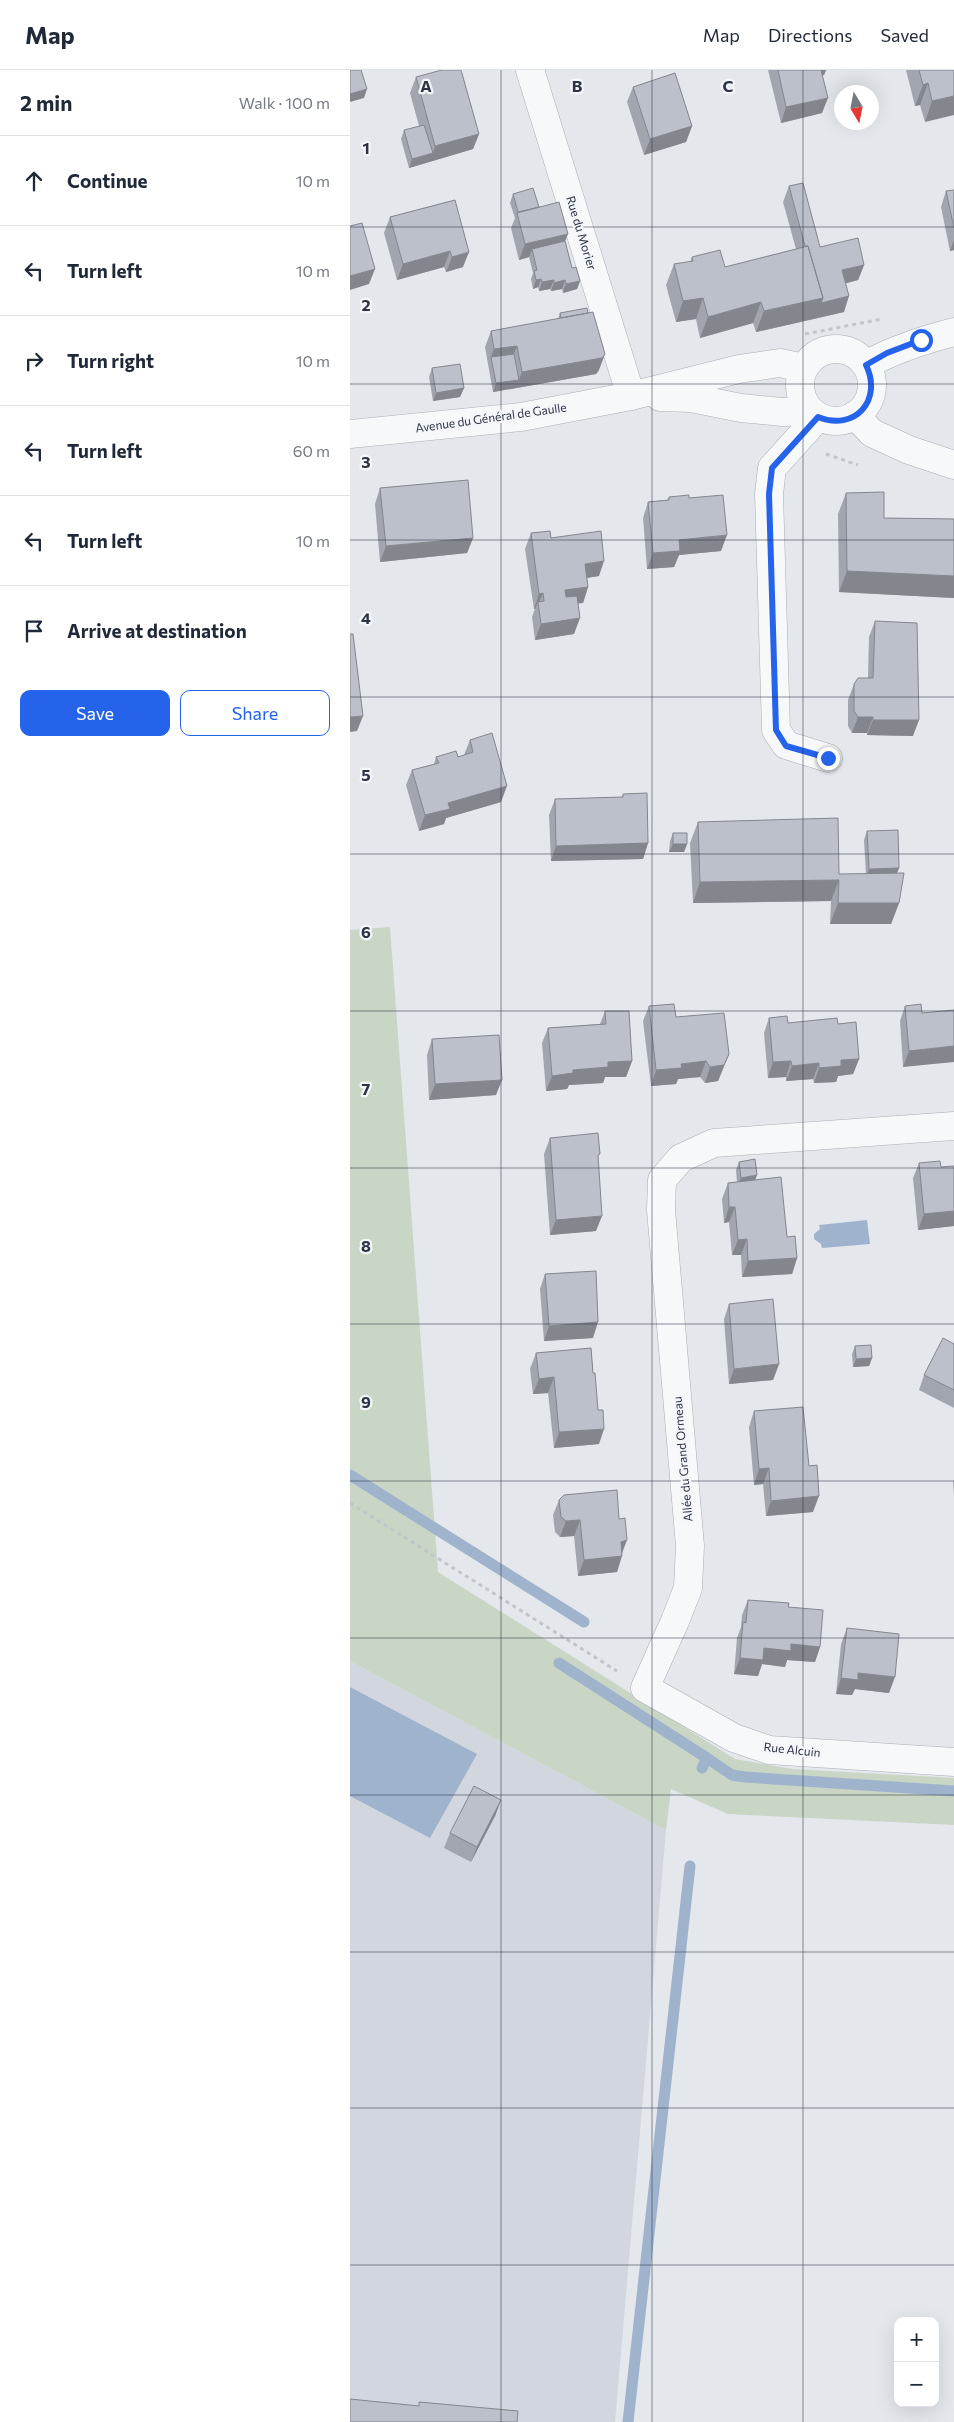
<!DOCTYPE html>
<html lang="en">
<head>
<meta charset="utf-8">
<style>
  :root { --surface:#fff; --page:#f6f6f7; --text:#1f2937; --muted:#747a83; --line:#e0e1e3; --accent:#2563eb }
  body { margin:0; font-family:Commissioner,sans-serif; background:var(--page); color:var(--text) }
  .controls { position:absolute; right:15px; bottom:15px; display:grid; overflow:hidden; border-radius:10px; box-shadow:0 5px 20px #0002 }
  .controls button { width:45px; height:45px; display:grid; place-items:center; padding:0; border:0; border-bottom:1px solid var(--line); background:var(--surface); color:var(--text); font:25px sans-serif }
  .compass { position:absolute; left:484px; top:15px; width:45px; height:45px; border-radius:50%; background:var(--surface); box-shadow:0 5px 20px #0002; rotate:170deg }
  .stop { position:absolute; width:15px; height:15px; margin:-11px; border:4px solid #2563eb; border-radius:50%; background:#fff }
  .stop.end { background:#2563eb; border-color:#fff; box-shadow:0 1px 5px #0008 }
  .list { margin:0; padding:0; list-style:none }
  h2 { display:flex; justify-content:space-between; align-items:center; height:65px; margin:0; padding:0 20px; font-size:21px }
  h2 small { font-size:16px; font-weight:400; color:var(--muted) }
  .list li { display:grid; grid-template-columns:32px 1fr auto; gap:15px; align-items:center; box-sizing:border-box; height:90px; padding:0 20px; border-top:1px solid var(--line) }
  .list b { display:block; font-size:19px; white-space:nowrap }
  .list em { font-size:16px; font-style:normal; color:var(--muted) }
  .actions { display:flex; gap:10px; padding:15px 20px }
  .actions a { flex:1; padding:11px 0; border:1px solid var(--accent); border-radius:10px; text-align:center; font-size:18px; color:var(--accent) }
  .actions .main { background:var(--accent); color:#fff }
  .icon { flex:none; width:28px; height:28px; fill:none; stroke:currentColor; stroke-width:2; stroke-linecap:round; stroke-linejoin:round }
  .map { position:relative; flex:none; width:604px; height:2352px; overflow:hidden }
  header { display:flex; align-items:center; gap:30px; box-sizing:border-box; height:70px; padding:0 25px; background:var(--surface); border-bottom:1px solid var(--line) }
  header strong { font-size:24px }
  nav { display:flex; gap:28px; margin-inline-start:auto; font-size:18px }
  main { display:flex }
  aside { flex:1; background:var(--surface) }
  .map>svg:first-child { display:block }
</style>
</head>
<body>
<header>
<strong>Map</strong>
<nav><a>Map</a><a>Directions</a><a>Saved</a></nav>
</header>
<main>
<aside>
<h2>2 min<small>Walk · 100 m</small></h2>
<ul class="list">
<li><svg class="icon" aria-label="ahead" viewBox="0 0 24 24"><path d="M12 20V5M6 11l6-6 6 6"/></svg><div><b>Continue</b></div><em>10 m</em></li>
<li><svg class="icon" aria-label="left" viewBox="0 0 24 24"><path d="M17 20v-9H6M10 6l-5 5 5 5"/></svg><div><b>Turn left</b></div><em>10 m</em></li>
<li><svg class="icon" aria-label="right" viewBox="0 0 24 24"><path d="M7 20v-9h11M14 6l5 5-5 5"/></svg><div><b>Turn right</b></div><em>10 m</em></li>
<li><svg class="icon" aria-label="left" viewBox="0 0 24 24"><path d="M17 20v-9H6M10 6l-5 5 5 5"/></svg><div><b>Turn left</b></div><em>60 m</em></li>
<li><svg class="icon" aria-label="left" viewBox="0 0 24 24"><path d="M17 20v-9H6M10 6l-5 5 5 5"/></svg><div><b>Turn left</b></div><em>10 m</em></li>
<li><svg class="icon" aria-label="arrive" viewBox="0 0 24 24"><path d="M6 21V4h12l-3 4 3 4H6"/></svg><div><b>Arrive at destination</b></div></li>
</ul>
<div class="actions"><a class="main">Save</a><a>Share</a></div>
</aside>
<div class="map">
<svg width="604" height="2352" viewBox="0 0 604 2352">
  <rect width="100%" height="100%" fill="#e4e7ec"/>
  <path fill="#d2d6de" d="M0,1591L316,1760L265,2352H0Z"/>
  <path fill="#c9d6c5" d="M40,857L88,1502L385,1689L442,1699L604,1708V1755L378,1744L321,1719L316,1760L0,1591V860Z"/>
  <path fill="#9fb4cc" d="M517,1150L520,1174L472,1178L471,1174L464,1169V1164L470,1159L469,1155Z
    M0,1617L127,1684L80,1768L0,1726Z"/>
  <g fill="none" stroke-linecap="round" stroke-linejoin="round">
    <path stroke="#9fb4cc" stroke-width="11" d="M0,1405L234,1552
      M209,1593L357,1688L352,1698
      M357,1688L382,1705L395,1707L604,1721
      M278,2352L340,1796"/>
    <g stroke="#a9aeb7" stroke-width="29">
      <path id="minor" d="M180,0L281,326
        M505,345L522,363L559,380L604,395
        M468,347L422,398L419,424L426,660L436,675L478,688
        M604,1056L364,1073L331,1088L312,1110L311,1140L340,1476L338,1518L325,1551L295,1618L384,1668L419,1680L604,1692"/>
    </g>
    <g stroke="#a9aeb7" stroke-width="29">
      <path id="tertiary" d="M450 315a36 36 0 1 1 72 0a36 36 0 1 1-72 0Z
        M516,295C544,279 573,270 604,262
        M310,327L341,328L391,338L432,342L460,341
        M0,364L171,347L281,326L389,299L430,293L454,298"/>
    </g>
    <path stroke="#c2c5cb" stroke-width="3" stroke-dasharray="4 4" stroke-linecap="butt" d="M455,264L532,249
      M476,384L508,395
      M0,1433L267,1601"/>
    <use href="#minor" stroke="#f7f8fa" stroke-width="28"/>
    <use href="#tertiary" stroke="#f7f8fa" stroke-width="28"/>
  </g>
  <path fill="#a1a5ae" d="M418,0H476L474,5H472V43L431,53Z
    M556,0H604L575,52L570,35L565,36Z
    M66,7L129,64L123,79L59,98L51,69L54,60L69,56L60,23Z
    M283,17L342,56L336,72L294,85L277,32Z
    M439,116L470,177L514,195L508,210L496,213L494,242L406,262L403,253L350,268L346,249L326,252L316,215L324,194L340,192L342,187L375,197L446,179L433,132Z
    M604,120V180L600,181L591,137L596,121Z
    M163,124L189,137L215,171L222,198L230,211L227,219L213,223L212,219L201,221L200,219L189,221L188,217L183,219L181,209L183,203L179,187L169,190L161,158L165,148L160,133Z
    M105,130L113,197L96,202L94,197L47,210L34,163L40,147Z
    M210,243L249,300L246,304L143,322L135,277L141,261L208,249Z
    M82,298L114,318L110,327L83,331L79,307Z
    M30,418L123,468L117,483L30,492L25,434Z
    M496,423L534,448L604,449V528L489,522L488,444Z
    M319,427L339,428L371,481L329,485L324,497L297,499L293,448L298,432L317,430Z
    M181,463L201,468L249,506L237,508L238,517L233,533H228L224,564L185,570L182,547L185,539H184L175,479Z
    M525,551L563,666L517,665V663H502L498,656V630L504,614L518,608L519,567Z
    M120,670L151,732L96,748L94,754L69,761L56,715L62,700L84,694L86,687H108L114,685Z
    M273,724L298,773L293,789L201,791L199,745L205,729L272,727Z
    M348,752L489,804H516L514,770L517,761L549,798L547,803L549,833L541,854H480L481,831L343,833L340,773Z
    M323,763L337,774L334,782H319L320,771Z
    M299,936L326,947L379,984L368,1011L355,1013L350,1007L328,1009L326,1014L301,1016L293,951Z
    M555,936L572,943L604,940L553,997L550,951Z
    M255,941L282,991L276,1007H255L253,1013L219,1015L217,1019L196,1021L192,973L198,958L250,954Z
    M419,948L438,953L488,954L509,989L503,1004L488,1006L486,1012L464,1013L463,1009L436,1011V1007L418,1008L414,963Z
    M82,969L146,1025L79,1030L77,985Z
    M200,1068L248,1091L246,1161L200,1165L194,1084Z
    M389,1092L405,1110L437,1167L447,1188L442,1204L392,1207L391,1185H382L379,1152L374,1153L372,1129L378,1113L387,1112L386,1100Z
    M569,1093L591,1097L604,1096V1156L568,1160L563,1108Z
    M195,1204L243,1268L194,1271L190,1219Z
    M379,1234L429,1294L423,1310L379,1314L374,1249Z
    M604,1274V1338L569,1320L574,1305Z
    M505,1276L522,1288L519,1296L503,1297L502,1284Z
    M241,1278L249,1374L204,1378L198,1323L183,1324L180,1299L186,1283Z
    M404,1341L459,1396L463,1442L416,1446L413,1414L404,1415L399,1357Z
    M604,1410V1425L603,1413Z
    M209,1430L269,1449L272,1483L267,1502L228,1506L224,1466L210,1467L205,1462L203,1445Z
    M398,1530L438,1537L470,1577L465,1592L437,1590L435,1597L412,1594L408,1606L384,1604L387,1568L391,1557L392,1545Z
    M497,1558L539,1623L505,1619L502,1625L486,1624L491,1574Z
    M151,1730L145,1746L121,1792L94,1778L100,1763Z"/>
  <path fill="#83868d" d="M466,0H476L474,5L463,7Z
    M578,13L570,35L565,36L573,15Z
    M17,19L14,28L0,32V24Z
    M604,26V45L575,52L582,31Z
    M478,28L472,43L431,53L436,37Z
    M342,56L336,72L294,85L300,69Z
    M129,64L123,79L59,98L62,89L83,83L85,76Z
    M218,164L212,179H182L179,187L169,190L175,174Z
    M604,170V180L600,181Z
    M100,181L94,197L47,210L53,194Z
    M119,182L113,197L96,202L102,187Z
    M514,195L508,210L486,216L492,200Z
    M25,199L19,214L0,220V206Z
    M191,209L188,217L183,219L186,210Z
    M204,210L200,219L189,221L192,212Z
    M215,210L212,219L201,221L204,213Z
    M230,211L227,219L213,223L216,214Z
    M499,226L494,242L406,262L414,241L473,228Z
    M353,228L346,249L326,252L333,231Z
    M411,232L403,253L350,268L358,247Z
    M167,276L161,292L141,287L144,279Z
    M255,284L249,300L246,304L143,322L146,313L169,310L172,302Z
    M114,318L110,327L83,331L86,323Z
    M377,465L371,481L329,485L324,497L297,499L303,483L329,470Z
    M123,468L117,483L30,492L36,476Z
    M254,491L249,506L229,509L235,494Z
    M497,501L604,506V528L489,522Z
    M238,517L233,533L209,536L215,520Z
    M193,523L188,535V532L185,539H184L189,524Z
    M230,548L224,564L185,570L191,554Z
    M13,646L7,661L0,662V647Z
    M508,647H523L517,663H502Z
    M523,650H569L563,666L517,665Z
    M157,716L151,732L96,748L94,754L69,761L75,745L98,733Z
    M298,773L293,789L201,791L206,776Z
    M323,774H337L334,782H319Z
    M549,798L546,806L516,808L519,799Z
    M489,810L481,831L343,833L350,812Z
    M488,833H549L541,854H480Z
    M604,976V992L553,997L559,981Z
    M379,984L368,1011L355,1013L360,997Z
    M509,989L503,1004L488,1006L486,1012L464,1013L469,998L491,990Z
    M282,991L276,1007H255L253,1013L219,1015L217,1019L196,1021L202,1006L223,1000L258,992Z
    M356,991L350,1007L328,1009L326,1014L301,1016L306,1000L331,994Z
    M441,991L436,1007L418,1008L423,992Z
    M469,993L463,1009L436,1011L442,996Z
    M152,1010L146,1025L79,1030L85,1014Z
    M407,1105L404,1114L388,1116L391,1108Z
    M379,1137H385L379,1152L374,1153Z
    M604,1141V1156L568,1160L574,1144Z
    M252,1146L246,1161L200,1165L206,1150Z
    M397,1169L391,1185H382L388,1170Z
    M447,1188L442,1204L392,1207L398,1191Z
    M248,1252L243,1268L194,1271L199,1256Z
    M522,1288L519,1296L503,1297L506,1289Z
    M429,1294L423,1310L379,1314L384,1299Z
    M204,1307L198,1323L183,1324L189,1309Z
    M254,1359L249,1374L204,1378L209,1362Z
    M419,1398L413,1414L404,1415L409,1399Z
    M469,1426L463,1442L416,1446L421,1431Z
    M230,1450L224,1466L210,1467L216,1451Z
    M277,1470L271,1486H272L267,1502L228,1506L234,1490L271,1472Z
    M441,1574L470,1577L465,1592L437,1590L435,1597L412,1594L408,1606L384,1604L390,1588L414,1578Z
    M508,1603L545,1607L539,1623L505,1619L502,1625L486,1624L491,1608Z
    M151,1730L145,1746L121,1792L127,1777Z"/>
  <path fill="#bbc0ca" stroke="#83868d" d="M0,0H11L17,19L0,24Z
    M92,0H111L129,64L85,76L66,7Z
    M428,0H471L478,28L436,37Z
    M569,0H604V26L582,31L578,13L573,15Z
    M325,3L342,56L300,69L283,17Z
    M74,55L83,83L62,89L54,60Z
    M453,113L470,177L508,168L514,195L492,200L499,226L471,233L473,228L458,176H455L439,116Z
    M183,118L189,137L168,142L163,124Z
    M604,120V158L596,121Z
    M105,130L119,182L102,187L100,181L53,194L40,147Z
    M209,132L218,164L175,174L167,143Z
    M12,153L25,199L0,206V156Z
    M215,171L222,198L226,197L230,211L216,214L215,210L204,213V210L192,212L191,209L186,210L184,201L187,200L182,179Z
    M458,176L473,228L414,241L411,232L358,247L353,228L333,231L324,194L343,191L342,187L370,180L375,197Z
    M237,238L238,243L211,248L210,243Z
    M243,242L255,284L252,288L172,302L167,276L144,279L141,261Z
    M164,284L169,310L146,313L141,287Z
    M110,294L114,318L86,323L82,298Z
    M118,410L123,468L36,476L30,418Z
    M534,422V448L604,449V506L497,501L496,423Z
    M339,425V428L373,425L377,465L329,470L330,481L303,483L298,432L319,430V427Z
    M200,461L201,468L251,461L254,491L235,494L238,517L215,520L216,527L227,526L230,548L191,554L188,532L194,531L193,523L189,524L181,463Z
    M525,551L567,553L569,650H523V647H508L504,641V614L508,608H523Z
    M0,564H3L13,646L0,647Z
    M142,663L157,716L98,733L100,739L75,745L62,700L89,693L86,687L106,681L108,687L123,682L120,670Z
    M297,723L298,773L206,776L205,729L273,727V724Z
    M488,748L489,804L554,803L549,833H488L489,810L350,812L348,752Z
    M548,760L549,798L519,799L517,761Z
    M323,763H337V774H323Z
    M324,934L326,947L374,943L379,984L374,995L360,997L356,991L331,994L332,998L306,1000L299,936Z
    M571,934L572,943L604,940V976L559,981L555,936Z
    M255,941H279L282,991L258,992V997L223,1000V1003L202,1006L198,958L256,954Z
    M437,946L438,953L487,948L488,954L506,952L509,989L491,990V996L469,998V993L442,996L441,991L423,992L419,948Z
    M149,965L152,1010L85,1014L82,969Z
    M248,1063L250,1084L248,1085L252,1146L206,1150L200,1068Z
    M405,1089L407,1105L391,1108L389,1092Z
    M590,1091L591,1097L604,1096V1141L574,1144L569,1093Z
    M431,1107L437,1167L445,1166L447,1188L398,1191L397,1169L388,1170L385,1137H379L378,1113Z
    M246,1201L248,1252L199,1256L195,1204Z
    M423,1229L429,1294L384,1299L379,1234Z
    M593,1268L604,1274V1320L574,1305Z
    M521,1275L522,1288L506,1289L505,1276Z
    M241,1278L243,1303H245L248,1340H253L254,1359L209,1362L204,1307L189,1309L186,1283Z
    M453,1337L459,1396L467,1395L469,1426L421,1431L419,1398L409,1399L404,1341Z
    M267,1420L269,1449L275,1448L277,1470L271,1472L272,1486L234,1490L230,1450L216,1451L211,1447L209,1430L214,1425Z
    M398,1530L439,1533L438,1537L473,1540L470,1577L441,1574V1581L414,1578L413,1590L390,1588L393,1552L396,1553Z
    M497,1558L549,1564L545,1607L508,1603V1610L491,1608Z
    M124,1716L151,1730L127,1777L100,1763Z
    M0,2329L69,2336V2332L168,2341L167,2352H0Z"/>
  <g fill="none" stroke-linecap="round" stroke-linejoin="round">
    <path stroke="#2563eb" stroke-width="6" d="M478,688L436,676L426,660L419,424L422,398L468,347C505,362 533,330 516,295L537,283L571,270"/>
  </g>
  <path fill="none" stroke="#2b3445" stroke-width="1" stroke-opacity="0.55" d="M151,0V2352M302,0V2352M453,0V2352M0,157H604M0,314H604M0,470H604M0,627H604M0,784H604M0,941H604M0,1098H604M0,1254H604M0,1411H604M0,1568H604M0,1725H604M0,1882H604M0,2038H604M0,2195H604"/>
  <g text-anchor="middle" stroke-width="4.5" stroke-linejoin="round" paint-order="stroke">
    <g font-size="12" fill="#2b3445" stroke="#f4f6f9">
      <text transform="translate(231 163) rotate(73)" y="4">Rue du Morier</text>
      <text transform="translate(141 348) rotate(-8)" y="4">Avenue du Général de Gaulle</text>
      <text transform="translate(333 1389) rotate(-95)" y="4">Allée du Grand Ormeau</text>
      <text transform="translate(442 1680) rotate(6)" y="4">Rue Alcuin</text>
    </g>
  </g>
  <g font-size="16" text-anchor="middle" font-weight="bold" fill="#2b3445" stroke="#f4f6f9" stroke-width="4.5" stroke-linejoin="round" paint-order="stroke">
    <text x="76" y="22">A</text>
    <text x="227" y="22">B</text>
    <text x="378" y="22">C</text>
    <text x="16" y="84">1</text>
    <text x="16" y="241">2</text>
    <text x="16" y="398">3</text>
    <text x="16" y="554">4</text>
    <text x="16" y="711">5</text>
    <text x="16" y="868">6</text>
    <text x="16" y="1025">7</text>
    <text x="16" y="1182">8</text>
    <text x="16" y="1338">9</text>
  </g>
</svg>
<div class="controls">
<button>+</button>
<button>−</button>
</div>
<svg class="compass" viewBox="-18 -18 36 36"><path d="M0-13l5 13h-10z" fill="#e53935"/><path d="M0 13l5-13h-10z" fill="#747a83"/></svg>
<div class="stop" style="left:571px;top:270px"></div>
<div class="stop end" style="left:478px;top:688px"></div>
</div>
</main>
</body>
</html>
